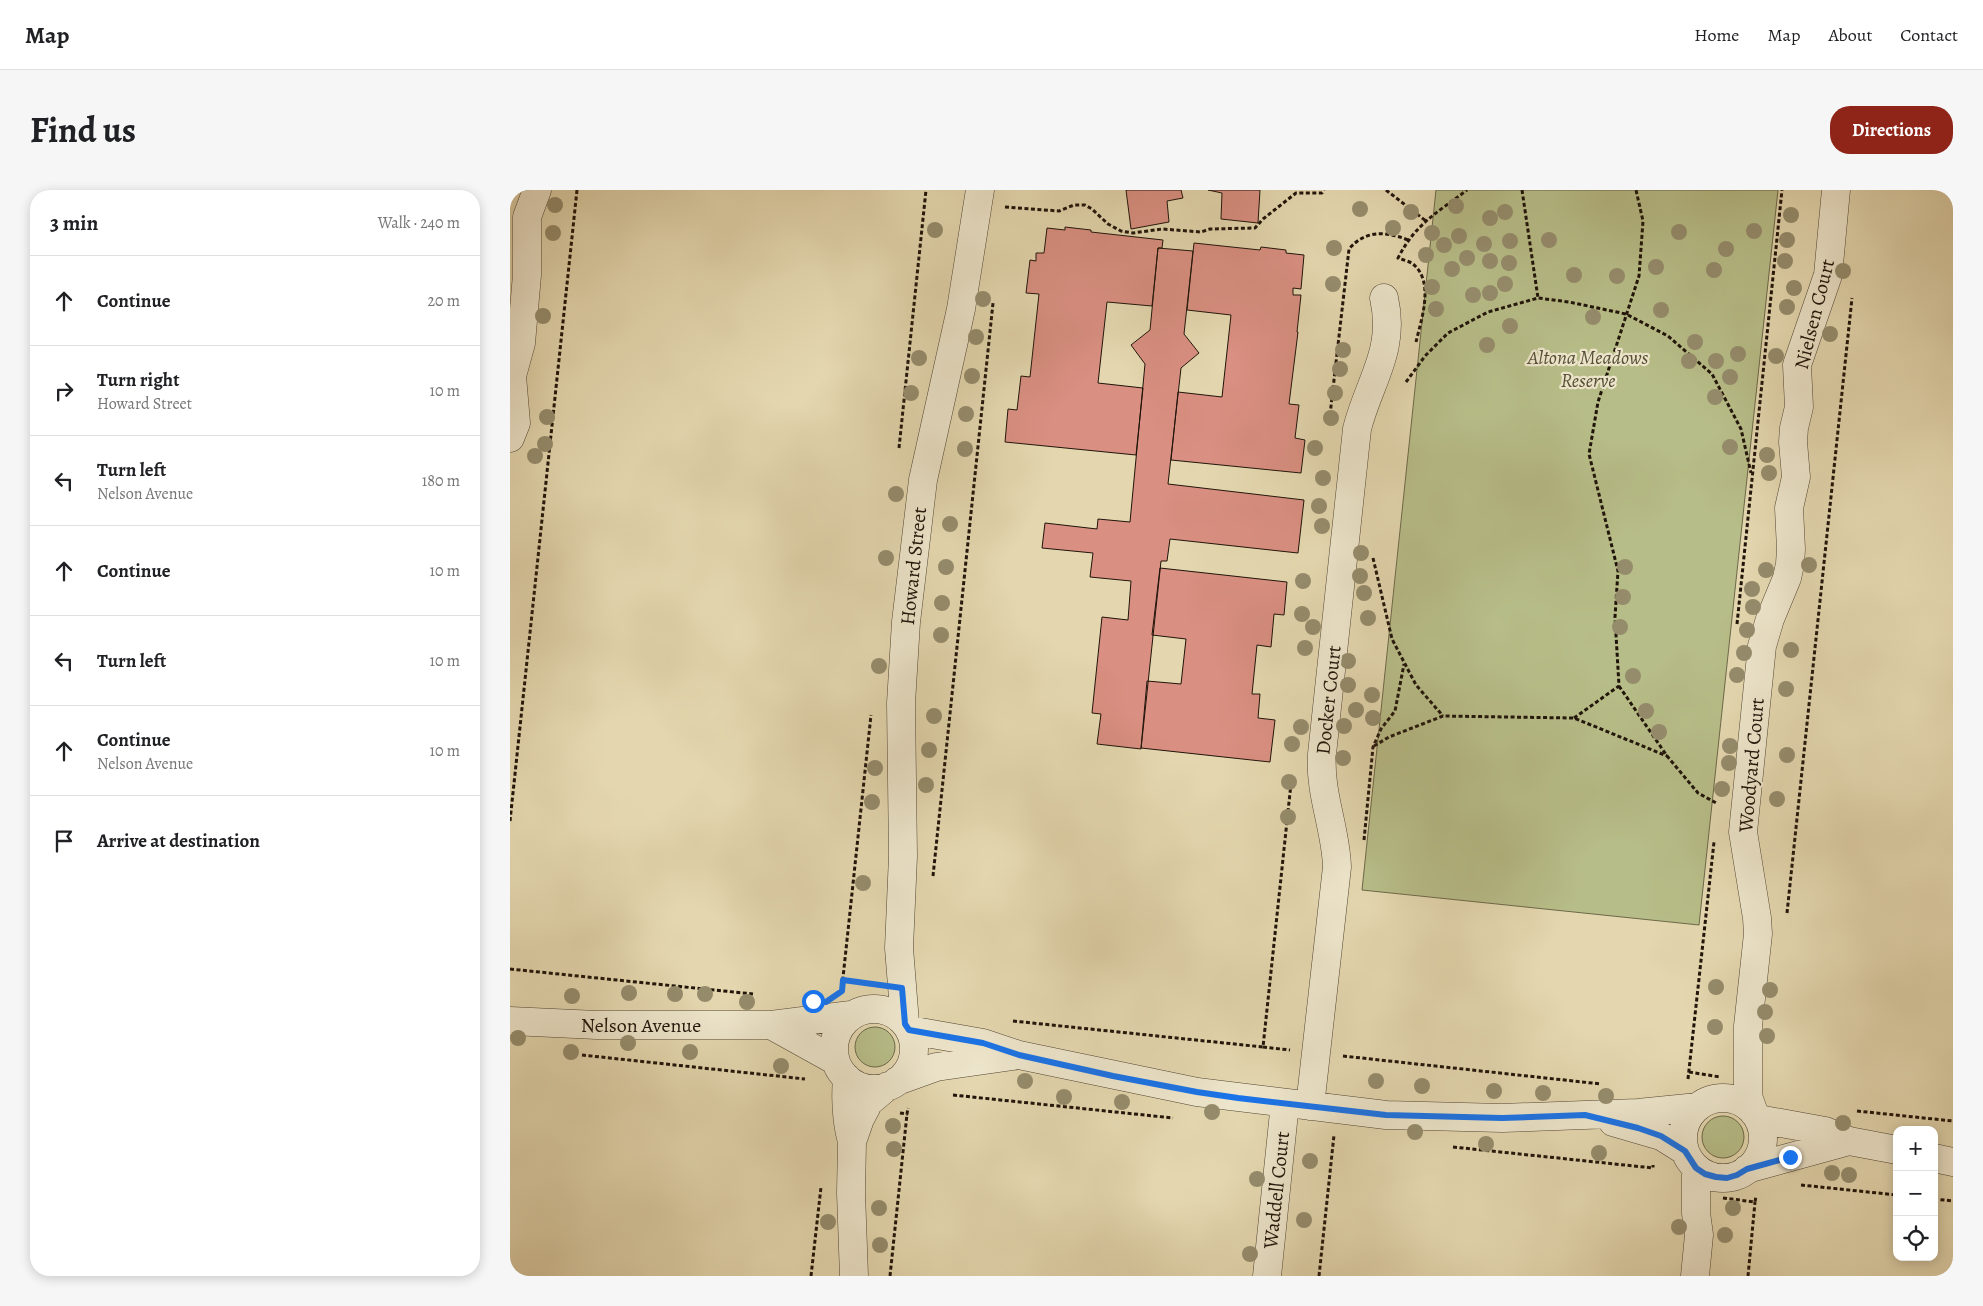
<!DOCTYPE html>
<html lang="en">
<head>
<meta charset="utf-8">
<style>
  :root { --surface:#fff; --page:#f6f6f6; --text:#202124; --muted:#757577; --line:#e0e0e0; --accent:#8f2418 }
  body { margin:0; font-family:Alegreya,serif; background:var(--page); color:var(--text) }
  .controls { position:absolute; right:15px; bottom:15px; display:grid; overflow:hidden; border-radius:10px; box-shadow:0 2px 12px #0003 }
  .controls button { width:45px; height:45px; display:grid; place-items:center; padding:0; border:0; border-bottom:1px solid var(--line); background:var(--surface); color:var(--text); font:25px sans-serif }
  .stop { position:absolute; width:15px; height:15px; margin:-11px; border:4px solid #1a73e8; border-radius:50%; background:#fff }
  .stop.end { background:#1a73e8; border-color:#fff; box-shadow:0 1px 5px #0008 }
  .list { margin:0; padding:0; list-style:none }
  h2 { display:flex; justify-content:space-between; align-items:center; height:65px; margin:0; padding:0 20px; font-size:21px }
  h2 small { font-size:16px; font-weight:400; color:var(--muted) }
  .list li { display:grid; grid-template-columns:32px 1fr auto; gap:15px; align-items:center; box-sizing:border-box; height:90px; padding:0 20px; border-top:1px solid var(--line) }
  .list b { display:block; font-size:19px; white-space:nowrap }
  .list p { margin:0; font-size:16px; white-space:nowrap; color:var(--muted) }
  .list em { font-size:16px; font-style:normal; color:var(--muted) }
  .icon { flex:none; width:28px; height:28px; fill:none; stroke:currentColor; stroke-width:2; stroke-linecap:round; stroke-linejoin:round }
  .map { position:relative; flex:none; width:1443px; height:1086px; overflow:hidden; border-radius:20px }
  header { display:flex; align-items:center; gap:30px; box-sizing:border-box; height:70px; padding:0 25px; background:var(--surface); border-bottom:1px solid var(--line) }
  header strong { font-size:24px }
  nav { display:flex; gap:28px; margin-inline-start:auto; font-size:18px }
  .intro { display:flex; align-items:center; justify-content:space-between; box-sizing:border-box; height:120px; padding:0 30px }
  h1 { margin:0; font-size:35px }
  .button { padding:12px 22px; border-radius:20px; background:var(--accent); color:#fff; font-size:18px; font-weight:700 }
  main { display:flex; gap:30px; padding:0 30px }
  aside { flex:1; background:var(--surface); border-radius:20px; box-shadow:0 2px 12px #0003 }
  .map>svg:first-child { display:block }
</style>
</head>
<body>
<header>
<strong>Map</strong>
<nav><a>Home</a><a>Map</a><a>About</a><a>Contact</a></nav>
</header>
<div class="intro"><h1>Find us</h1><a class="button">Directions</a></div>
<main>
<aside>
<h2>3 min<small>Walk · 240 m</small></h2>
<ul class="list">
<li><svg class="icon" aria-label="ahead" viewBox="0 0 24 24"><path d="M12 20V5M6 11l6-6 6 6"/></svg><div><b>Continue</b></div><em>20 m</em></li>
<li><svg class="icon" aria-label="right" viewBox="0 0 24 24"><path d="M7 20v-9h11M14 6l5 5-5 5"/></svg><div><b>Turn right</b><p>Howard Street</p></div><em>10 m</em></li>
<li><svg class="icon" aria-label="left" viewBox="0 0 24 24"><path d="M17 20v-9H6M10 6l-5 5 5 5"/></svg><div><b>Turn left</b><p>Nelson Avenue</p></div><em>180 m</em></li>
<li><svg class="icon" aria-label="ahead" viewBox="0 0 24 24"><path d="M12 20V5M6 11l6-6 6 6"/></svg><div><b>Continue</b></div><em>10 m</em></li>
<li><svg class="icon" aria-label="left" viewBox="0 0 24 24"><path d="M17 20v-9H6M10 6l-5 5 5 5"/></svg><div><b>Turn left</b></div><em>10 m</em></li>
<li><svg class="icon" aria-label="ahead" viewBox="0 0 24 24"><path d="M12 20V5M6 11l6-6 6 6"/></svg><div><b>Continue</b><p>Nelson Avenue</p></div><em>10 m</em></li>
<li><svg class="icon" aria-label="arrive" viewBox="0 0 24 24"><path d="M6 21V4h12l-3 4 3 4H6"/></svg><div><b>Arrive at destination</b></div></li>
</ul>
</aside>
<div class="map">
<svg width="1443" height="1086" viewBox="0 0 1443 1086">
  <rect width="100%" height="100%" fill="#e4d7af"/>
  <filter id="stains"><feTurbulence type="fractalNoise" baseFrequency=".004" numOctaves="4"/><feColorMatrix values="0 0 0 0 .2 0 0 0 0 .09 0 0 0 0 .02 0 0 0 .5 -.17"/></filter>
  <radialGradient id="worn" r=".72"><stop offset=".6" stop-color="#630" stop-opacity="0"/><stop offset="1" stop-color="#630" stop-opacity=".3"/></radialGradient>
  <path fill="#b7bd88" stroke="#6c6849" d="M926,0H1268L1189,735L852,700Z
    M345 857a20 20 0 1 1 40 0a20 20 0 1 1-40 0Z
    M1192 947a21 21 0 1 1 42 0a21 21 0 1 1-42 0Z"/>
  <path fill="#d98f81" stroke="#20140a" d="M616,0H671L673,8L657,11L659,32L621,39Z
    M698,0H750L748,33L711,29L712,3Z
    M555,37L581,40V42L653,50L652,58H648L642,116L597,112L588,193L633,198L626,265L495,252L498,219L507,220L511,186L520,187L529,104L516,103L520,70L526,71V63H534L537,38L555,40Z
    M684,53L750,60L751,57L776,60V63L794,65L791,99L783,98V105H791L787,142H788L779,214L789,215L785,248L795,250L791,283L661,270L668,202L712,207L721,125L677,120Z
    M648,58L683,61L674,144L689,163L671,178L658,294L794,310L788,363L660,349L657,371H651L631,559L587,554L591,524L582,523L592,427L618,430L621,391L580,387L583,363L532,358L535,333L587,339L588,329L620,332L635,174L621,155L640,140Z
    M650,378L777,392L774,425L764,424L761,457L747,455L742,504H750L748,528L765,530L760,572L631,558L637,491L671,494L676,449L642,445Z"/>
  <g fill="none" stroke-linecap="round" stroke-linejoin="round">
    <g stroke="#514533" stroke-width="29">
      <path id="minor" d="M0,248L6,233L2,186L11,153L17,85V27L27,0
        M324 859a40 40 0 1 1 80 0a40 40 0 1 1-80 0Z
        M0,831L87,835H261L341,825
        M395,833L389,758L393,666L391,513L396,432L413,290L451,119L470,0
        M261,835L326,871
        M399,840L473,853L509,865L687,902L876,925L992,928L1128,923L1188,917
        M337,888C335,912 336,930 342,952
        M387,891L426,877L503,866
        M1173 948a40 40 0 1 1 80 0a40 40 0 1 1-80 0Z
        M800,916L827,677C826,639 809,603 812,564L847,239C859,191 886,161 874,108
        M1244,923L1238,906V836L1248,744L1247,728L1233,642L1252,456L1260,429L1277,388L1280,374L1281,359L1279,318L1286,287L1283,252L1284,238L1289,217L1287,175L1318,85L1326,0
        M1248,929L1315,941L1339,951L1387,960
        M1103,932L1151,946L1175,961
        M1424,968L1443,972
        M1237,979L1339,951
        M344,1086L341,1003L342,952L350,929L359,912L378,896
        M757,1086L775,913
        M1185,1086L1189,1045L1186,1023V978"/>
    </g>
    <path stroke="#20140a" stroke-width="3" stroke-dasharray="4 2.5" stroke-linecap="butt" d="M876,0L916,31
      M1012,0L1028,108
      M495,17L549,21L564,15H575L582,19L598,34L611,41L623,43L652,39L691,42L700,39L745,38L753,29L786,3H812L814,0
      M906,152C911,130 925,92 903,74C899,71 893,70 888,68C906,33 927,23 957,0
      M896,192L915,166L938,143L978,122L1028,108L1059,112L1116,124L1158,146L1202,184L1231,239L1241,283
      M820,225L839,59C855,40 876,41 898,50
      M389,258L416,0
      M863,368L882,449L906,495L933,526
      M1227,434L1272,0
      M1109,496L1157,566L1188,603L1208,614
      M1064,528L1109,496L1105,427L1108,381L1079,264L1088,212L1129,86L1133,31L1126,0
      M864,556L879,547L933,526L1064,528L1157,566
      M0,631L67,0
      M854,650L863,557L871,539L885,521L894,474
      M423,686L483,113
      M1277,723L1342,108
      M0,779L243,804
      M333,790L365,795
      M332,797L361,525
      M503,831L753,857L782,584
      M753,857L780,860
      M72,865L295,889
      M833,866L1091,894
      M1179,882L1210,887
      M1178,889L1204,652
      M443,905L663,928
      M1347,921L1443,931
      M390,923L397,924L398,918
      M943,957L1143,978V975
      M1291,995L1387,1005
      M1213,1008L1245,1012L1246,1006
      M1424,1009L1443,1011
      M301,1086L311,997
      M380,1086L397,924
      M809,1086L824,945
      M1238,1086L1245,1012"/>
    <use href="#minor" stroke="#ede5cb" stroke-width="28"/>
  </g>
  <g fill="#958c6c">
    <circle cx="45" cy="15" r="8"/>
    <circle cx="946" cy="16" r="8"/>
    <circle cx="850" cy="19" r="8"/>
    <circle cx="901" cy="22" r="8"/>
    <circle cx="995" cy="22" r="8"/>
    <circle cx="1281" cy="25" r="8"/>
    <circle cx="980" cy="28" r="8"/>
    <circle cx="883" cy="38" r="8"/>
    <circle cx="425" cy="40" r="8"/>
    <circle cx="1244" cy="41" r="8"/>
    <circle cx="1169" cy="42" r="8"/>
    <circle cx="43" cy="43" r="8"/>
    <circle cx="922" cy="43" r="8"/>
    <circle cx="949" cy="46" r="8"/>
    <circle cx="1039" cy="50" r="8"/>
    <circle cx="1277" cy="50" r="8"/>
    <circle cx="1000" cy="51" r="8"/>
    <circle cx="974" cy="54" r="8"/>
    <circle cx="934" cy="55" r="8"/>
    <circle cx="824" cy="58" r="8"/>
    <circle cx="1216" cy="59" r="8"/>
    <circle cx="916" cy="65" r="8"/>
    <circle cx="957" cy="68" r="8"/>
    <circle cx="980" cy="71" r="8"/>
    <circle cx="1275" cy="71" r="8"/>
    <circle cx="999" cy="73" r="8"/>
    <circle cx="1146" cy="77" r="8"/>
    <circle cx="942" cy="79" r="8"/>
    <circle cx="1204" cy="80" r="8"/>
    <circle cx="1333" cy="81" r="8"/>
    <circle cx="1064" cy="85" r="8"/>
    <circle cx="1107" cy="86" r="8"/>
    <circle cx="823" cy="94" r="8"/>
    <circle cx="995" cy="94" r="8"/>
    <circle cx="922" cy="97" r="8"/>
    <circle cx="1284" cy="98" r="8"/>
    <circle cx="980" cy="103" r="8"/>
    <circle cx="963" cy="105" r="8"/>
    <circle cx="473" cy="109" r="8"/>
    <circle cx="1277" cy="117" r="8"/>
    <circle cx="926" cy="119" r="8"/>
    <circle cx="1151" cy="120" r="8"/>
    <circle cx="33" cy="126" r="8"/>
    <circle cx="1083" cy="127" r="8"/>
    <circle cx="1000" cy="136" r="8"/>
    <circle cx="1320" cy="144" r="8"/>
    <circle cx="466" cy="147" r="8"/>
    <circle cx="1185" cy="152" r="8"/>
    <circle cx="977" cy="155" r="8"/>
    <circle cx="833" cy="160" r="8"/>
    <circle cx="1228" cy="164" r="8"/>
    <circle cx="1266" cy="166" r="8"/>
    <circle cx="409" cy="168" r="8"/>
    <circle cx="1179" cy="171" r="8"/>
    <circle cx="1206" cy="171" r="8"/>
    <circle cx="830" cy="179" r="8"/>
    <circle cx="462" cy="186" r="8"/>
    <circle cx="1220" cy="187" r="8"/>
    <circle cx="401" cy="203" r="8"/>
    <circle cx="825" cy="203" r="8"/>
    <circle cx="1205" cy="207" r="8"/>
    <circle cx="456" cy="224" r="8"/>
    <circle cx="37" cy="227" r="8"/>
    <circle cx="821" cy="228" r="8"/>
    <circle cx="35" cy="254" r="8"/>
    <circle cx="1220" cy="257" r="8"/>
    <circle cx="805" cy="258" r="8"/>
    <circle cx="455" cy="259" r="8"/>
    <circle cx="1257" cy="265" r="8"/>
    <circle cx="25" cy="266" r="8"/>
    <circle cx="1259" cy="283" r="8"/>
    <circle cx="813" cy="288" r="8"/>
    <circle cx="386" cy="304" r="8"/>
    <circle cx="809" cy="316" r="8"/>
    <circle cx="440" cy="334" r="8"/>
    <circle cx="812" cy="336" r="8"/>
    <circle cx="851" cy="363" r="8"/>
    <circle cx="376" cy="368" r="8"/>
    <circle cx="1299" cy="375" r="8"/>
    <circle cx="436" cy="377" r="8"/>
    <circle cx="1115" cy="377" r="8"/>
    <circle cx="1256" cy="380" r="8"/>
    <circle cx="850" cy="386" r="8"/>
    <circle cx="793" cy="391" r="8"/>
    <circle cx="1242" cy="399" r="8"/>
    <circle cx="854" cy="403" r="8"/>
    <circle cx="1113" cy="407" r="8"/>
    <circle cx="432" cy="413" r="8"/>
    <circle cx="1243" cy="417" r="8"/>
    <circle cx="792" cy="424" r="8"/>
    <circle cx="858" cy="428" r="8"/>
    <circle cx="803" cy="437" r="8"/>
    <circle cx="1110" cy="437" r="8"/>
    <circle cx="1237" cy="440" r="8"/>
    <circle cx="431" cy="445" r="8"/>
    <circle cx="795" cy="458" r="8"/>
    <circle cx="1281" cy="460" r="8"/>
    <circle cx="1234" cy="463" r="8"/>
    <circle cx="838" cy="471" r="8"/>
    <circle cx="369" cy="476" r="8"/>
    <circle cx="1227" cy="485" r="8"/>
    <circle cx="1123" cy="486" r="8"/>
    <circle cx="838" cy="495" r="8"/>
    <circle cx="1276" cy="499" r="8"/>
    <circle cx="862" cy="505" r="8"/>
    <circle cx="846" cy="520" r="8"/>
    <circle cx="1136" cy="521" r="8"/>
    <circle cx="424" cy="526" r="8"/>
    <circle cx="863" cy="528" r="8"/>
    <circle cx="834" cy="536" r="8"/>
    <circle cx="791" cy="537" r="8"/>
    <circle cx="1149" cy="542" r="8"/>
    <circle cx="782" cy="554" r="8"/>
    <circle cx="1220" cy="556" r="8"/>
    <circle cx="419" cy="560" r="8"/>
    <circle cx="1277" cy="565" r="8"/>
    <circle cx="833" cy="568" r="8"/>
    <circle cx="1219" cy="573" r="8"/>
    <circle cx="365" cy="578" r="8"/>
    <circle cx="779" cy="592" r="8"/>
    <circle cx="416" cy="595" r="8"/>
    <circle cx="1212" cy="599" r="8"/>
    <circle cx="1267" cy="609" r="8"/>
    <circle cx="362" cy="612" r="8"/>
    <circle cx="778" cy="627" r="8"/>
    <circle cx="353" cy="693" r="8"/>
    <circle cx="1206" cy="797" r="8"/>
    <circle cx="1260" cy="800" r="8"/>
    <circle cx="119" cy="803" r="8"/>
    <circle cx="165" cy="804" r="8"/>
    <circle cx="195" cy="804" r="8"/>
    <circle cx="62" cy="806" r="8"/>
    <circle cx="237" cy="812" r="8"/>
    <circle cx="1255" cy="822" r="8"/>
    <circle cx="1205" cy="837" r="8"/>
    <circle cx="1257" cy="846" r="8"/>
    <circle cx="8" cy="848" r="8"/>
    <circle cx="118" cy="853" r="8"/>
    <circle cx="61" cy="862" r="8"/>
    <circle cx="180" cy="862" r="8"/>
    <circle cx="271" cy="876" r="8"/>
    <circle cx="515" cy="891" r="8"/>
    <circle cx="866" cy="891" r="8"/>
    <circle cx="912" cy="896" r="8"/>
    <circle cx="984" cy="901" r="8"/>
    <circle cx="1033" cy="903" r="8"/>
    <circle cx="1096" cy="906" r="8"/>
    <circle cx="554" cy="907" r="8"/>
    <circle cx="612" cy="912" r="8"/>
    <circle cx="702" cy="922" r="8"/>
    <circle cx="1333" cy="933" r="8"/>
    <circle cx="383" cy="936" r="8"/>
    <circle cx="905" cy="942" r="8"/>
    <circle cx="976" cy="954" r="8"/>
    <circle cx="384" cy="959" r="8"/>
    <circle cx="1089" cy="963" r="8"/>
    <circle cx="800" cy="971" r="8"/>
    <circle cx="1322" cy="983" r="8"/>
    <circle cx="1339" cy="985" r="8"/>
    <circle cx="747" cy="989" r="8"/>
    <circle cx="369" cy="1018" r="8"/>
    <circle cx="1223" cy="1018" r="8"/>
    <circle cx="794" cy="1030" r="8"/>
    <circle cx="318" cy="1032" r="8"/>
    <circle cx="1169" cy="1037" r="8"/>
    <circle cx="1215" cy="1045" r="8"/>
    <circle cx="370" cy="1055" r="8"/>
    <circle cx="740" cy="1064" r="8"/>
  </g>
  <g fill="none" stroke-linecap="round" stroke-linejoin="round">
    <path stroke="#1a73e8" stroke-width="6" d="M303,811L316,812L332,801L333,790L392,798L395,834L399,840L473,853L509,865L603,886L687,902L728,908L876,925L992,928L1075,925L1128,938L1151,946L1175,961L1186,978L1195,984L1206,987L1217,988L1227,985L1237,979L1280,967"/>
  </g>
  <g text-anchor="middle" stroke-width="4.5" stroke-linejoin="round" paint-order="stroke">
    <g font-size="20" fill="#20140a" stroke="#ede5cb">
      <text transform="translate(1304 124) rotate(-76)" y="7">Nielsen Court</text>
      <text transform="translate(403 376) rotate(-84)" y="7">Howard Street</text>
      <text transform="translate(818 510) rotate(-84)" y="7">Docker Court</text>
      <text transform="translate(1241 575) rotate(-85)" y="7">Woodyard Court</text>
      <text x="131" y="842">Nelson Avenue</text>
      <text transform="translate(766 1000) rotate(-84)" y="7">Waddell Court</text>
    </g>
    <g font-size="20" font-style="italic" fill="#554f36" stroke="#ede5cb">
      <text x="1078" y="174">Altona Meadows<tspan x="1078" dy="23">Reserve</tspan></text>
    </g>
  </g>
  <rect width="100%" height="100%" filter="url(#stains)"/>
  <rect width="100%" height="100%" fill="url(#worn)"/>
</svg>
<div class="controls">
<button>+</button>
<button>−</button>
<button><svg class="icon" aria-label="locate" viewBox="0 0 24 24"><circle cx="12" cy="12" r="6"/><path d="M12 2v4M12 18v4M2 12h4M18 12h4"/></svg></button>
</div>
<div class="stop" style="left:303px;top:811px"></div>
<div class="stop end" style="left:1280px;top:967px"></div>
</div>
</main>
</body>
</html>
